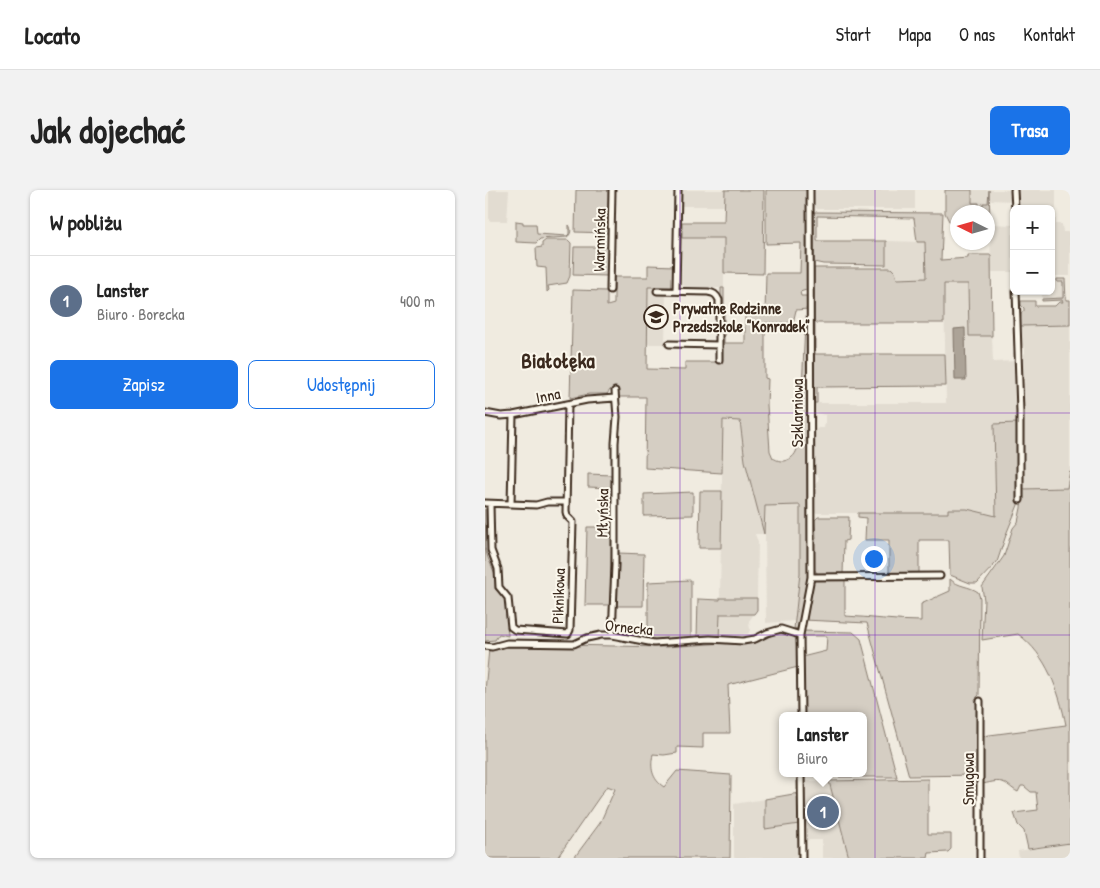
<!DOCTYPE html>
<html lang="pl">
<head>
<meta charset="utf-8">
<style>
  :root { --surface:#fff; --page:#f2f2f2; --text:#222; --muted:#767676; --line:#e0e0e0; --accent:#1a73e8 }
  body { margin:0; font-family:"Patrick Hand",sans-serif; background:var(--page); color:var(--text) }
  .controls { position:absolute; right:15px; top:15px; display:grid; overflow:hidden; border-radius:8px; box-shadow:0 1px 4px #0004 }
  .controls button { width:45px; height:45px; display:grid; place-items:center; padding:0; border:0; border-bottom:1px solid var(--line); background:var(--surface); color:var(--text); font:25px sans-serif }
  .compass { position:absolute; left:465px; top:15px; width:45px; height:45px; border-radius:50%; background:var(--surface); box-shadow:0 1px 4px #0004; rotate:275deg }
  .you { position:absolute; left:388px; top:368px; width:18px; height:18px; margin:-12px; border:4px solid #fff; border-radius:50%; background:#1a73e8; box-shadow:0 0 0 8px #1a73e833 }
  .badge { display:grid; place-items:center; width:32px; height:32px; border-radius:50%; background:var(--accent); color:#fff; font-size:16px; font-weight:700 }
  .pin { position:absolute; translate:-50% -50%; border:2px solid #fff; box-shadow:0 1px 5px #0006 }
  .popup { position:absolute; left:294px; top:522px; width:88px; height:65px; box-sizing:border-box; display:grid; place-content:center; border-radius:8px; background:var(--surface); filter:drop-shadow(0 1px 4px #0005); font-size:16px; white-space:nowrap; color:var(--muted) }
  .popup b { font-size:19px; color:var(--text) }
  .popup::after { content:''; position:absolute; left:50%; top:100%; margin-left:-10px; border:10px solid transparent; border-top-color:var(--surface) }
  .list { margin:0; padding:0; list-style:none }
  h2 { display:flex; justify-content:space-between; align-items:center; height:65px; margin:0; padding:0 20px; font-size:21px }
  h2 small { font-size:16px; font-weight:400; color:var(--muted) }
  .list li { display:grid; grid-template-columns:32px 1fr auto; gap:15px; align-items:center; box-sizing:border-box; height:90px; padding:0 20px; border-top:1px solid var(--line) }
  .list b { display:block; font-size:19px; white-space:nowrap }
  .list p { margin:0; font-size:16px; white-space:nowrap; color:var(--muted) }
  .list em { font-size:16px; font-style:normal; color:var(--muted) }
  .actions { display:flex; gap:10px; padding:15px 20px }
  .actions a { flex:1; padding:11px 0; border:1px solid var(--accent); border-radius:8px; text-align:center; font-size:18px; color:var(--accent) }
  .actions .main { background:var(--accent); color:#fff }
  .map { position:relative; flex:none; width:585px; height:668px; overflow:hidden; border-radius:8px }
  header { display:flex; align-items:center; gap:30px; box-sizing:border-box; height:70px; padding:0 25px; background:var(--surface); border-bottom:1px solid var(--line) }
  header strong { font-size:24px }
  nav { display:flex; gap:28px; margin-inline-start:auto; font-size:18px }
  .intro { display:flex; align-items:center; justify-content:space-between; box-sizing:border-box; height:120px; padding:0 30px }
  h1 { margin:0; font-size:35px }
  .button { padding:12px 22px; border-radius:8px; background:var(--accent); color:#fff; font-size:18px; font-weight:700 }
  main { display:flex; gap:30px; padding:0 30px }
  aside { flex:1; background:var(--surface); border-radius:8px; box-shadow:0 1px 4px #0004 }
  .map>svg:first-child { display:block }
</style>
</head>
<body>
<header>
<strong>Locato</strong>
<nav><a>Start</a><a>Mapa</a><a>O nas</a><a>Kontakt</a></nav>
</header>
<div class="intro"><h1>Jak dojechać</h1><a class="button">Trasa</a></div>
<main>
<aside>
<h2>W pobliżu<small></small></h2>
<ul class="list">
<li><span class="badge" style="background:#5c6f8a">1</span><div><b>Lanster</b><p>Biuro · Borecka</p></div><em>400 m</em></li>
</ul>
<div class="actions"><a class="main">Zapisz</a><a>Udostępnij</a></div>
</aside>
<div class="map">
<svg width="585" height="668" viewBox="0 0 585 668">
  <rect width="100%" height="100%" fill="#f0ebe0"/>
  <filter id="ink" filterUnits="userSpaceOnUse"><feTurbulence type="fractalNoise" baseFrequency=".02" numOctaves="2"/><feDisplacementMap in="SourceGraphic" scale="10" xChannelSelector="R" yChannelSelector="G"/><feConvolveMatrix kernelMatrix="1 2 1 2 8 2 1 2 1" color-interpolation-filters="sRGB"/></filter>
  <g filter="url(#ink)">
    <path fill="#e2dcd1" d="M4,0H24L22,31H4Z
      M197,0H240V16H197Z
      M329,0H430V19H332L329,16Z
      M460,0H527L528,11L505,10V31H503L502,22H472V31H464L460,23Z
      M533,0H571V34H577L578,42H585V86H566V19H533Z
      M505,34L527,35V82H506Z
      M197,48H239V98H201L196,93Z
      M401,51L440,52L441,88L412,89L401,78Z
      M566,89H580L581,110L557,111V101H566Z
      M459,94H483L484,146H507L508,172L531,171L530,195L532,197V233L509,234L511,327L482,319H464L463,323H330V295L333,291L334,287L330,283V241L333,238H339L340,233V225L331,223L330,213H461Z
      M163,97H181L180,154H162Z
      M585,135V281L582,298L537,299V226L539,224L537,199L540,191L537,187L536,166L540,163V158L536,154L535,136Z
      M238,230L255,231L260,271L279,343L280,316L315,315V383L310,431L281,433L280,344H270L273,352L272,408H235Z
      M235,424H269L264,431L265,440L263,444L234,449Z
      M319,591H344L364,668H337V650H319Z
      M280,609V639L314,634V668H249V614Z
      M585,653V668H534L533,661Z"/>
    <path fill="#d5cec3" stroke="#887c70" d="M91,0H125L124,43L90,42Z
      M240,0H279L278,84L239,83V48H197V32H239Z
      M281,0H322V98L321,100L315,102L316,106H323V119L311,120L308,133H280V188L283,189L282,215L285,261L288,268C293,271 297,272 302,270C318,264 312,244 312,231C313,222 313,209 317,200L320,134H323L322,223L324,383L313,438L309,439L315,383V315L280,316L279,344L260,271L255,231L238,230L237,283L160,278L161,207H134L133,200H125L122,204H104L85,208L88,100L122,101V116L129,114V87H163V75L189,76V97H163L162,179L200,180V172H236V98H239V153H260V119L280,124L281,83H315L316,53L281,54Z
      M460,0H487V13H494V16H498V13H503L504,0L505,31H503L502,22H472V31H464L460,23Z
      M329,22L458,23L456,70L483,68V65H506L507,146H484L483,94H459V133H330V164H460L461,196L332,197V213H328L329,78H406L410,82L412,89L441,88L440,52H432L429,28L332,26V51H401V75L338,74L329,72Z
      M31,31L38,32V34H51L52,44L82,46L84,44V35C87,39 86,45 82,47L55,49L51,53L31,52Z
      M61,50H83L86,53L85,86L82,93L63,96L64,100L62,102L61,78L52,77L51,58L57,57V53Z
      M89,57H123L122,86L88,85Z
      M572,89H580L581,110H585V135L535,136L536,123L539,121V118L536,115V111H550V116H570L574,112H578L577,110L557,111V109L578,108V92H572Z
      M532,233L533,315L522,342L512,372L492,393H485L465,385L464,350H434V384H404V350H380L381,328L373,327V323H463V319H482L511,326L509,234Z
      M585,281V653L543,659L539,641L533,635L529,623L553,620L551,602H546L539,596H536L533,602C529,600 527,598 523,595C516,589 507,592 498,594L497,546L581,535C574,501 562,465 533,444L497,450L499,410L497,397L519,366L528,338L533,332L536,318L537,299L582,298Z
      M103,284L127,285L126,298L103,297Z
      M215,301H237L236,358H214Z
      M208,302V325L159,326V304Z
      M0,319V358L3,368L10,384V399L21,407V410L23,446L14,444L10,450L0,451Z
      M333,327H364L363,350L359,351L358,384H333L328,378V350L331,349L330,330Z
      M102,337H127L125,415H100Z
      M133,363L159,364L158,416H132Z
      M360,389V426C385,427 410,431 436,431V414L465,401V389C473,397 485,396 493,402L495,408L494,505L490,509L491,514L493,516V585L424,586L382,433L319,430L329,390Z
      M206,390V449L164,452L163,450V392Z
      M235,408H272V420L269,424H235L234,449L212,448L213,409L235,410Z
      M317,441L368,442L376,449L412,587H354V583H378V526H318L317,467L341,461L342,446H317Z
      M307,443L311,450L313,477L243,495L245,543H218V558L192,557V563L179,565L168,564C165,578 167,589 179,597L192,581L246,585L245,668H89L115,633L130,599L122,596L72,668H0V501L4,459L11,460L28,454L181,457L240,453H258L273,452L289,444Z
      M443,589V644H466V659L463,662L444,663L443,668H364L344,591Z
      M314,603V634L280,639V609Z"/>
    <path fill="#aca397" stroke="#7f7367" d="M480,138L481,190H470L469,139Z"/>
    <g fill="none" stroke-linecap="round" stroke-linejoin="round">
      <g stroke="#3b2a1e" stroke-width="9">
        <path id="street" d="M529,0L530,19
          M125,100L127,0
          M172,101L223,102C229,103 231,104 234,110V170
          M191,101L193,0
          M531,101L535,222V310
          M184,154L234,155
          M0,223L16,226L28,225L102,210L130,208
          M0,313L26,314L28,225
          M5,314L6,360L13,379L14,397L23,408L26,437L30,440L83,444L85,440L88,332L82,326L81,322L83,214
          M26,314L51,315L62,312H81
          M326,387L455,386
          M127,445L130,375V253L132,227L130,201
          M0,456L7,457L22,453L89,454L102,448L116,445H127L169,453L225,449L258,451L270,449L282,443L296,439L315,445
          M316,526L315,445L326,387L325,0
          M316,583L317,668
          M495,668V511"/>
      </g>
      <use href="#street" stroke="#fbf7ec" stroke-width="5"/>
    </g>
  </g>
  <path fill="none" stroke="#7b2cbf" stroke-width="1" stroke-opacity="0.55" d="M195,0V668M390,0V668M0,223H585M0,445H585"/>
  <defs>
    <g id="school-ring" transform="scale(1.25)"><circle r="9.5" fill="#fbf7ec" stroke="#3b2a1e" stroke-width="1.5"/><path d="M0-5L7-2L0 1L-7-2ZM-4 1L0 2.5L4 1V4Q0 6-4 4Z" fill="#3b2a1e"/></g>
  </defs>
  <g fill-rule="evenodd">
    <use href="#school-ring" x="171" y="127"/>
  </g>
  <g text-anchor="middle" stroke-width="4" stroke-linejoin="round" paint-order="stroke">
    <g font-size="16" fill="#3b2a1e" stroke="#fbf7ec">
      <text transform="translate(114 50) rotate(-89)" y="6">Warmińska</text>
      <text transform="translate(63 205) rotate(-11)" y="6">Inna</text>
      <text transform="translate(312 223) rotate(-90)" y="6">Szklarniowa</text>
      <text transform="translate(117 323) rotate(-89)" y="6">Młyńska</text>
      <text transform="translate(73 406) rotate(-88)" y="6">Piknikowa</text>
      <text transform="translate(144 437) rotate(6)" y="6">Ornecka</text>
      <text transform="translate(483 589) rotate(-90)" y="6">Smugowa</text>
    </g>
    <g font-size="16" font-weight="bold" fill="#3b2a1e" stroke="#fbf7ec" text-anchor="start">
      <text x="188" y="124">Prywatne Rodzinne<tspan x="188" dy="18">Przedszkole "Konradek"</tspan></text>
    </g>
    <g font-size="21" font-weight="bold" fill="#3b2a1e" stroke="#fbf7ec">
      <text x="73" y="178">Białołęka</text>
    </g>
  </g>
</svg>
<div class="controls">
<button>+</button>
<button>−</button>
</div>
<svg class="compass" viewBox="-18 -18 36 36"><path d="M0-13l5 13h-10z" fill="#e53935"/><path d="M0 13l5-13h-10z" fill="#767676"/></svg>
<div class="you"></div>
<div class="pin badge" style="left:338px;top:622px;background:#5c6f8a">1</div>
<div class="popup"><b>Lanster</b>Biuro</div>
</div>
</main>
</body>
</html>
